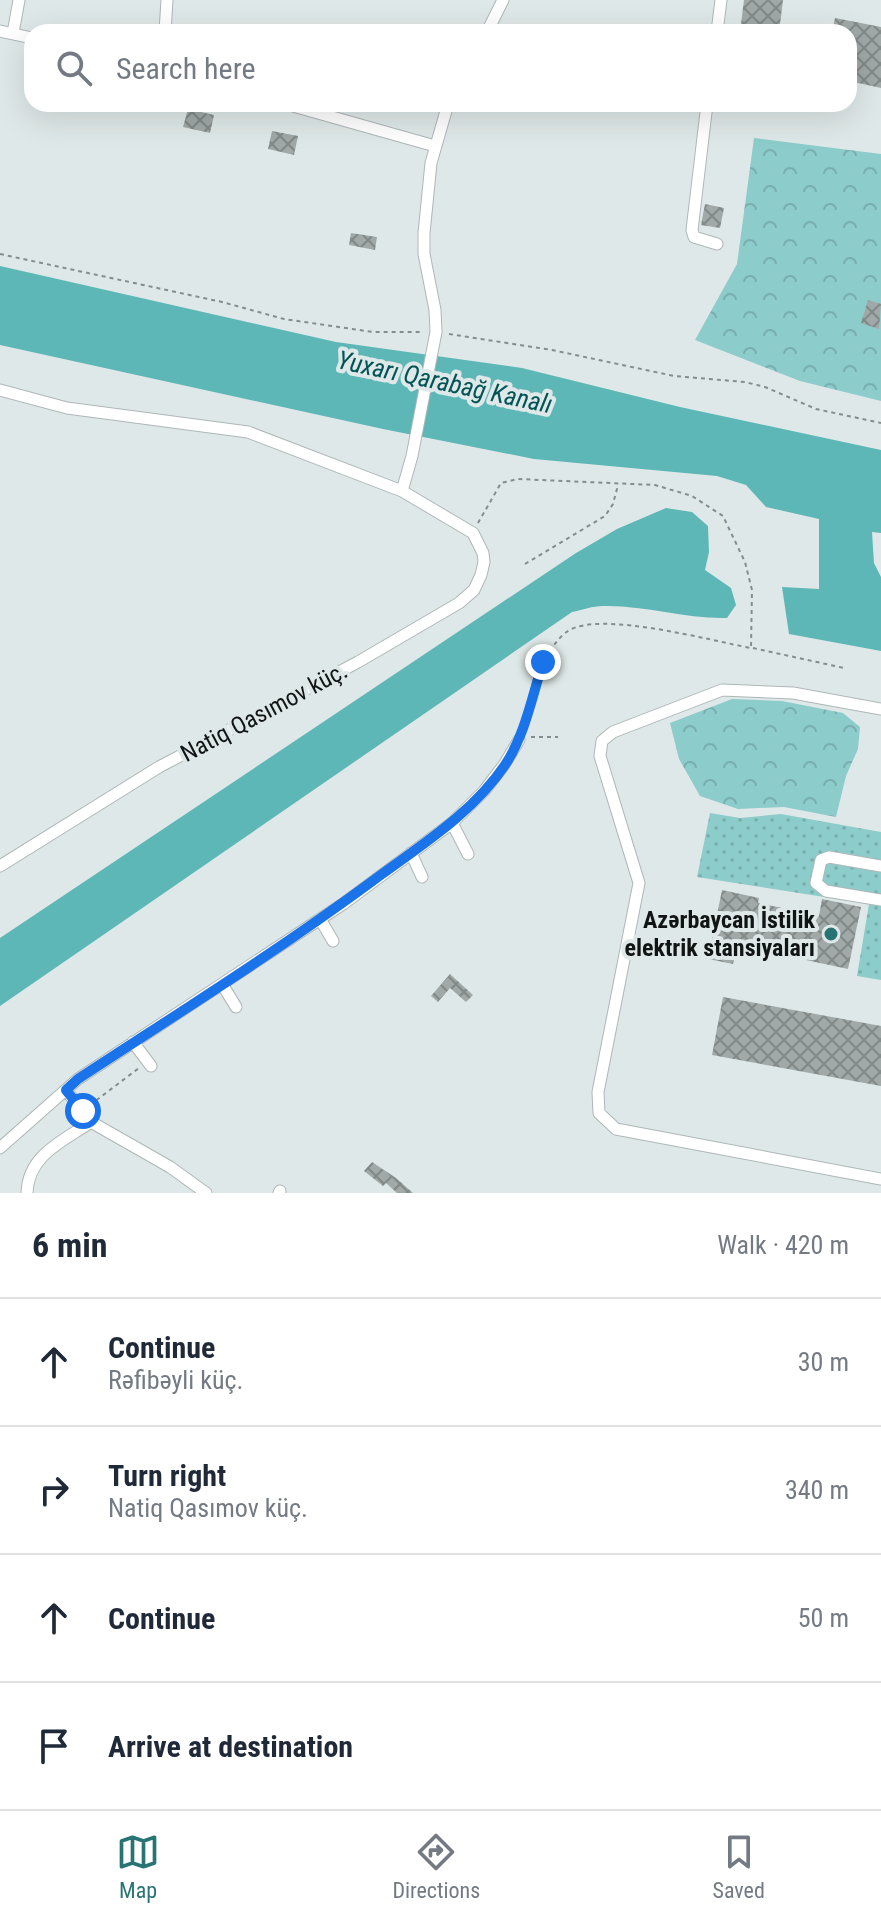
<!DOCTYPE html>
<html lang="en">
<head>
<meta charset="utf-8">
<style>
  :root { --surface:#fff; --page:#f6f6f7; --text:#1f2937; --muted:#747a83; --line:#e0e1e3; --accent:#287373 }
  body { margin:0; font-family:"Roboto Condensed",sans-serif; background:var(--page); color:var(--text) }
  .stop { position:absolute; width:24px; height:24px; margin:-18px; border:6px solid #1a73e8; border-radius:50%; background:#fff }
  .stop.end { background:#1a73e8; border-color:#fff; box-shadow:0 2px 8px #0008 }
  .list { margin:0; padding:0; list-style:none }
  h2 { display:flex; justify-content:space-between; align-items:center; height:104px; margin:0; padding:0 32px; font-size:34px }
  h2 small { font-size:26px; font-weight:400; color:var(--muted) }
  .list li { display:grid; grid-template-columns:52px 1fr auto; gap:24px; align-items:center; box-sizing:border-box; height:128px; padding:0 32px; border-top:2px solid var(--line) }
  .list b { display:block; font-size:30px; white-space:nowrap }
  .list p { margin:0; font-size:26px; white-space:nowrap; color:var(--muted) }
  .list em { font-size:26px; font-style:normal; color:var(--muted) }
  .icon { flex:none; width:44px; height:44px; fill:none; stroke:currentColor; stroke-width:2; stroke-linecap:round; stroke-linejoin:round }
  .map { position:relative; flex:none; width:881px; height:1193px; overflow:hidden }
  .search { position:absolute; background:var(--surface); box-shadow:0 8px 32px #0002; left:24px; right:24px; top:24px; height:88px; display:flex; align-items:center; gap:20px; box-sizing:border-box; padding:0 28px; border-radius:24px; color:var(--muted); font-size:30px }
  .sheet { height:616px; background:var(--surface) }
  nav { display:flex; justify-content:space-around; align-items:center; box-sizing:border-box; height:112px; border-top:2px solid var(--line); background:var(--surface); font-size:22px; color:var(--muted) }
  nav a { display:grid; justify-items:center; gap:4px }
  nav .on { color:var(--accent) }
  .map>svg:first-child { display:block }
</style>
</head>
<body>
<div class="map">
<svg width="881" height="1193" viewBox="0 0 881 1193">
  <defs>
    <pattern id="forest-crowns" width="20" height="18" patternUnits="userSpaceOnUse" patternTransform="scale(2)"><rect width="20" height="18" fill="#8ccccb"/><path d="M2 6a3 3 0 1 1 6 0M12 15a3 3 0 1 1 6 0" fill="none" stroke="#78aead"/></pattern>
    <pattern id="park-dots" width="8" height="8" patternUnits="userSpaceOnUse" patternTransform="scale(2)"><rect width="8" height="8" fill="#8ccccb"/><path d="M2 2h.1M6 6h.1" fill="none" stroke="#78aead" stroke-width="1.8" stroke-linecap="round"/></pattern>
    <pattern id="building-cross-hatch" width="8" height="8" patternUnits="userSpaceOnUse" patternTransform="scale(2)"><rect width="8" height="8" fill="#a0a9a8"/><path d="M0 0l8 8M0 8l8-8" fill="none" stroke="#818888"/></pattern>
  </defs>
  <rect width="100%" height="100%" fill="#dfe8e8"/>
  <path fill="url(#forest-crowns)" d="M754,138L881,154V401L800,381L695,340L737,264Z
    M732,699L782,701L843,713L860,727L858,749L846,776L836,817L784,807L738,809L700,796L679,759L670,723Z"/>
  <path fill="url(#park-dots)" d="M710,813L740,818L781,814L881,832V980L857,976L869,904L697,877Z"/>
  <path fill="#5db7b7" d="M0,266L336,342L522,368L680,407L881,450V533L872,532L874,563L881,577V651L789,634L782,587L819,589V519L766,507L746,485L717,476L534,459L383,429L0,345Z
    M666,508L692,512L708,526L709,552L705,570L731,588L736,605L727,618C685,619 645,605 603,606C593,606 582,610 572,612L0,1006V938L576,553L617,529Z"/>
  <path fill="url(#building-cross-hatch)" d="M744,0H783L779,32H740Z
    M835,18L881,27V88L849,81V32H832Z
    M188,109L214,115L210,133L183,127Z
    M272,131L298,136L294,155L268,149Z
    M705,204L724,208L720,228L701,225Z
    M351,233L377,237L375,250L349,245Z
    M868,300L881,304L879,329L861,323Z
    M722,890L759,898L758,903L819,916L822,899L861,907L848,969L806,960L809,946L791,942L788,954L738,943L733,964L708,959Z
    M450,974L473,995L466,1002L450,988L438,1002L431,996Z
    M723,997L881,1026V1086L712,1055Z
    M372,1162L396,1178L413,1193H397L386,1183L383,1186L364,1171Z"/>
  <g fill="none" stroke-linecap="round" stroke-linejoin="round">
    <g stroke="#aeb7b7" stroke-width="13">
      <path id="minor" d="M0,31L32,38
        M165,32L167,0
        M487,32L503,0
        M717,32L721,0
        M13,33L19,0
        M286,104L435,146
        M707,104L692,230L694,237L717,244
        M0,390L67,408L248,432L402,491L473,533L483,553L484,562L481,575L474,590L459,603L358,662L159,767L0,866
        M402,491L412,456L436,332L435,310L424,254V233L431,163L448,104
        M881,709L793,693L722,690L613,732L602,741L600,756L639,883L598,1092L599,1113L616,1129L881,1179
        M452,823L468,854
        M411,853L422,877
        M881,866L829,857L821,860L816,883L826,891L881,900
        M320,919L333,941
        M222,984L236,1007
        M133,1042L151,1066
        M66,1090L91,1122L170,1167L206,1193
        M0,1148L78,1079L343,904L452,823L484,791L504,765L519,740
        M27,1193C28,1155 63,1141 91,1122
        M279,1193L280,1191"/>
    </g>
    <path stroke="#858c8c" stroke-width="2" stroke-dasharray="4 4" stroke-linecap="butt" d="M0,254L222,302L284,319L373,332H422
      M449,334L552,350L674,376L745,382L765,387L816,409L881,423
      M478,523L501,483L518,479L655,485L692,496L723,516L745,562L752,590L751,648C712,641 600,610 568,631C541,649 531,702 521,731
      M525,564L605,516L613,504L618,485
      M753,648L844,668
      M531,737H558
      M90,1105L139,1068"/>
    <use href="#minor" stroke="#fff" stroke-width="11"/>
  </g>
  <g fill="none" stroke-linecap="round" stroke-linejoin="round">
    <path stroke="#1a73e8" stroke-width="10" d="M83,1111L66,1090L78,1079C180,1012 284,947 382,874C426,842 474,811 505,765C525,735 532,697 543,662"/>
  </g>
  <circle fill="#287373" stroke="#dfe8e8" stroke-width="3" cx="831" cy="934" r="8"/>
  <g text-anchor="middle" stroke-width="8" stroke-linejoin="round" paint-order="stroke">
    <g font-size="24" fill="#111414" stroke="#dfe8e8">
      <text transform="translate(264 712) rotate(-28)" y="8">Natiq Qasımov küç.</text>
    </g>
    <g font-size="24" font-weight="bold" fill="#111414" stroke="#dfe8e8" text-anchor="end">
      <text x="815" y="928">Azərbaycan İstilik<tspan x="815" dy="28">elektrik stansiyaları</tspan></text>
    </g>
    <g font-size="26" font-style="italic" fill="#005455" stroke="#dfe8e8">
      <text transform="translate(445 382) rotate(12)" y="9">Yuxarı Qarabağ Kanalı</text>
    </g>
  </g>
</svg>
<div class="stop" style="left:83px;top:1111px"></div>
<div class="stop end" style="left:543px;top:662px"></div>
<div class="search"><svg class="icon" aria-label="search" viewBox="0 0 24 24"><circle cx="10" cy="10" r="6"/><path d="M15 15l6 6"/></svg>Search here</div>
</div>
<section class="sheet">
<h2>6 min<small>Walk · 420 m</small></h2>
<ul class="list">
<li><svg class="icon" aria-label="ahead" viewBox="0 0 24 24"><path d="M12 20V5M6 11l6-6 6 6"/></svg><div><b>Continue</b><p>Rəfibəyli küç.</p></div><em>30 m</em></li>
<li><svg class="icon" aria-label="right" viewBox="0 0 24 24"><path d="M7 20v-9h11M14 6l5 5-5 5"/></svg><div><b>Turn right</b><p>Natiq Qasımov küç.</p></div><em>340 m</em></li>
<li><svg class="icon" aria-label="ahead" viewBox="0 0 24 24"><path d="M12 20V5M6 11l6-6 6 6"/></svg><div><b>Continue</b></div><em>50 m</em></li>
<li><svg class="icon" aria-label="arrive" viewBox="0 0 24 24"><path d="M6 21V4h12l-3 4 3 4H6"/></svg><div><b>Arrive at destination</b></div></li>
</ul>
</section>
<nav>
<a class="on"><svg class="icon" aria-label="map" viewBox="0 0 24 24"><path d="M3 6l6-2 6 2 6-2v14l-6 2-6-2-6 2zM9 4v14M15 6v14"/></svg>Map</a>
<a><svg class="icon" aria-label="directions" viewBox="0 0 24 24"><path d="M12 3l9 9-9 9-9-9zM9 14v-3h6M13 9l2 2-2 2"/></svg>Directions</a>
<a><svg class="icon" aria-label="saved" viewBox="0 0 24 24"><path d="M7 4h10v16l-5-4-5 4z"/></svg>Saved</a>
</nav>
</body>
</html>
